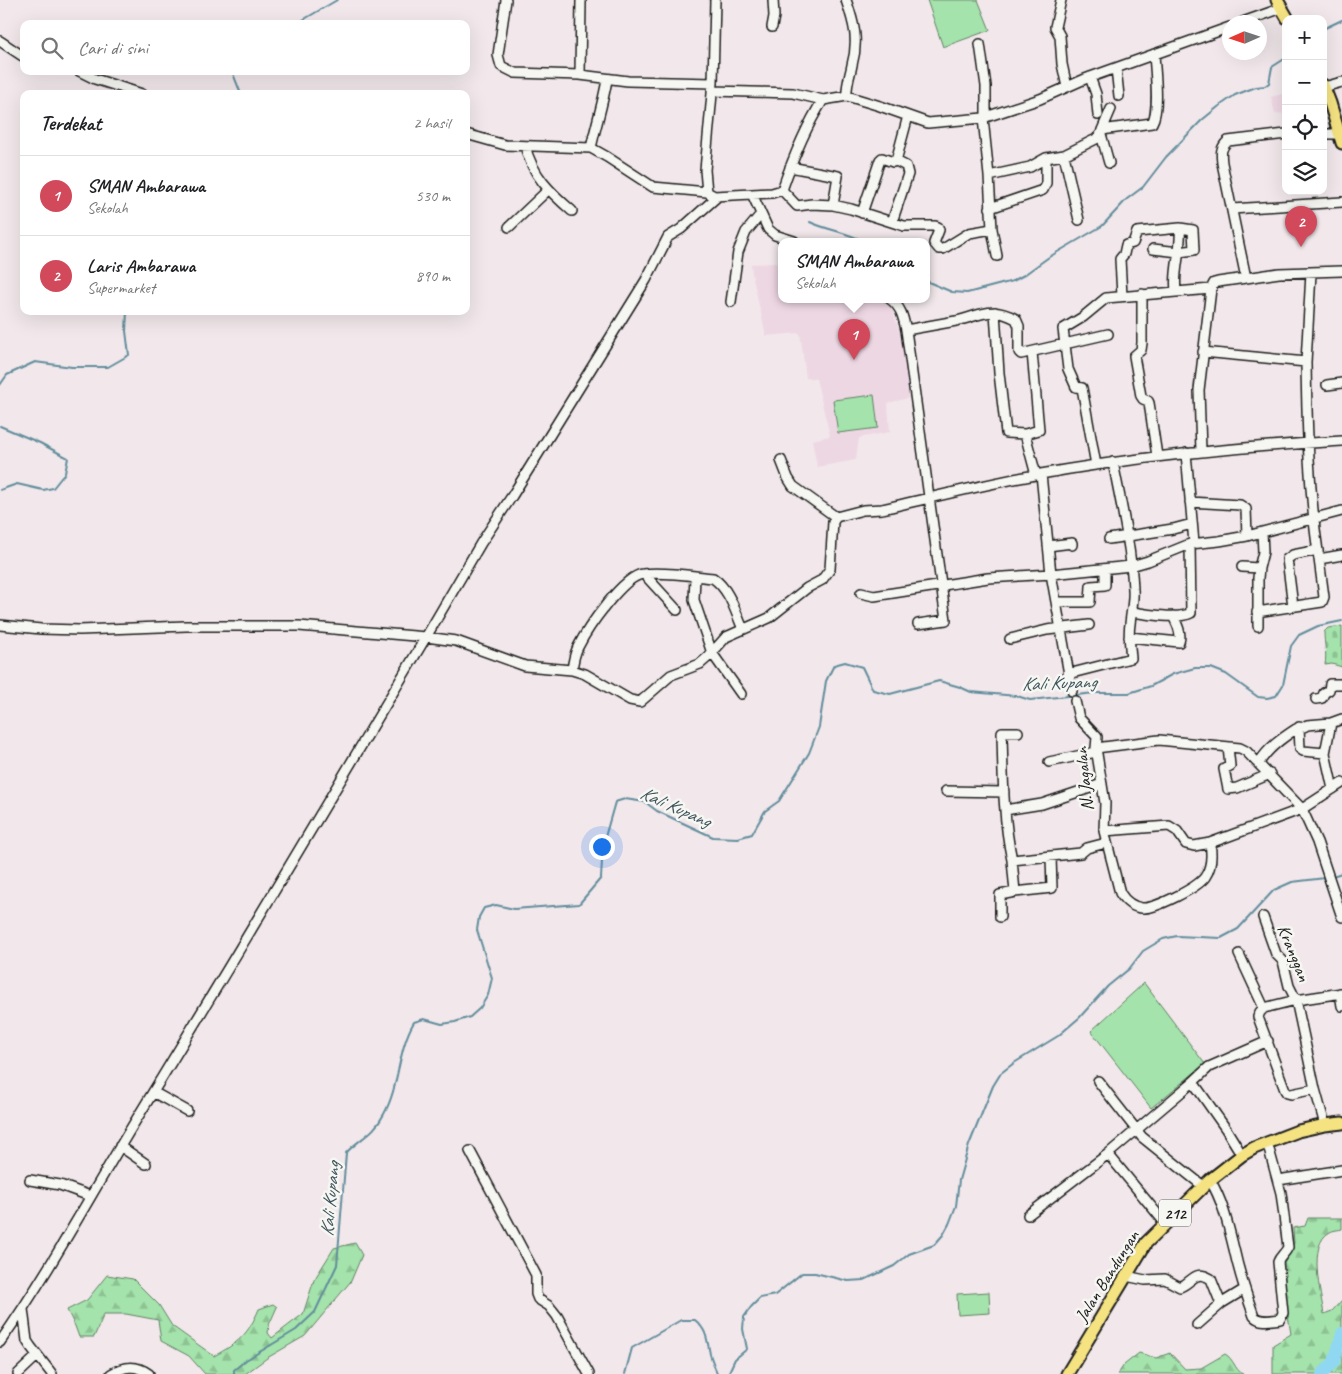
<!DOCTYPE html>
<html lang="id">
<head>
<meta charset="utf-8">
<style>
  :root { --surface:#fff; --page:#f2f2f2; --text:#202124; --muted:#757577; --line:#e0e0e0; --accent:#d1495b }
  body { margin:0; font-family:Caveat,sans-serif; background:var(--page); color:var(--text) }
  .controls { position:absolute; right:15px; top:15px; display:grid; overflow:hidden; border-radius:10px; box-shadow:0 5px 20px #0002 }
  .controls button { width:45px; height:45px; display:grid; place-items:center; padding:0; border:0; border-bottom:1px solid var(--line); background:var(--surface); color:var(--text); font:25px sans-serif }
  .compass { position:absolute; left:1222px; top:15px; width:45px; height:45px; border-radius:50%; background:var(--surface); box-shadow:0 5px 20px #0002; rotate:267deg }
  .you { position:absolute; left:601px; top:846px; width:18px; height:18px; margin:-12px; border:4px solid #fff; border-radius:50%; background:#1a73e8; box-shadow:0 0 0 8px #1a73e833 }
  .badge { display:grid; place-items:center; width:32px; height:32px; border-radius:50%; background:var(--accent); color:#fff; font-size:16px; font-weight:700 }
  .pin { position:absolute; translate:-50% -41px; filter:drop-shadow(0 1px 2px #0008) }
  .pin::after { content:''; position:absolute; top:26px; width:18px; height:15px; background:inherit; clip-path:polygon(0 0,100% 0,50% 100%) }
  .popup { position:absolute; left:778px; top:238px; width:152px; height:65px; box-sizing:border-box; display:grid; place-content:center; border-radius:10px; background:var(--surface); filter:drop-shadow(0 1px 4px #0005); font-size:16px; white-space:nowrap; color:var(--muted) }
  .popup b { font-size:19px; color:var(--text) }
  .popup::after { content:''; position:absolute; left:50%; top:100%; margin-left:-10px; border:10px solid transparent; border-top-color:var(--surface) }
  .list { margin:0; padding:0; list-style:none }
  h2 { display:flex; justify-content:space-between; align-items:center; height:65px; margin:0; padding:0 20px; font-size:21px }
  h2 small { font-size:16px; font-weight:400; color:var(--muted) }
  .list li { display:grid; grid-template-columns:32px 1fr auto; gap:15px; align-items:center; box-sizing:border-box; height:80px; padding:0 20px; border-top:1px solid var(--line) }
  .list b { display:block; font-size:19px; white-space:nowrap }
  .list p { margin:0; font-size:16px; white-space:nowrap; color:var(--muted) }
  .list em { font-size:16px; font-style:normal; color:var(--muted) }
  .icon { flex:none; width:28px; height:28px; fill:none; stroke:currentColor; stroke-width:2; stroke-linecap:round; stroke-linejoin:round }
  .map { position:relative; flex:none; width:1342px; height:1374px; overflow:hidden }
  .search { position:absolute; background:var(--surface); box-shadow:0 5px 20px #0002; left:20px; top:20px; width:450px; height:55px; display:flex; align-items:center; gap:12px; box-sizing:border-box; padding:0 18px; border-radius:10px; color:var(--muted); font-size:19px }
  .panel { position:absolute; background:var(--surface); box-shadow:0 5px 20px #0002; left:20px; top:90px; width:450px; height:225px; border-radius:10px }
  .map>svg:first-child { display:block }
</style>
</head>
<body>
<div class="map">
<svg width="1342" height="1374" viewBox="0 0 1342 1374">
  <defs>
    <pattern id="forest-firs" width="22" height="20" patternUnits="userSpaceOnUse" patternTransform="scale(1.25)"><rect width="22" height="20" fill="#a4e3ab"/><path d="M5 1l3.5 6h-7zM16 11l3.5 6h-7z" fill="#8dc293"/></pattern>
    <pattern id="cemetery-stones" width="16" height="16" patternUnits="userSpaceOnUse" patternTransform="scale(1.25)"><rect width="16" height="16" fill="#a4e3ab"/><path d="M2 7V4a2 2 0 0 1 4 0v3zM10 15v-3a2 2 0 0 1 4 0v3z" fill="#8dc293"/></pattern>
  </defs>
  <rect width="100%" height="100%" fill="#f2e8eb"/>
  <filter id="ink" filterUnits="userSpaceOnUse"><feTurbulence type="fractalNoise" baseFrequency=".02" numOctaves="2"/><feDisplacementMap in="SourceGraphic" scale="10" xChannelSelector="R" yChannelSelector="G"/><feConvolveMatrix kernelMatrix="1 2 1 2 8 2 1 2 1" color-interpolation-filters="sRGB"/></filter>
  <g filter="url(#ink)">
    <path fill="#edd7e3" d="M1286,93V124L1282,113L1275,114L1271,97Z
      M776,263L781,274L782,299H880L891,306L903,342L909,398L888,403L890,432L859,438L856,460L817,467L812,440L830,436L816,379L806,378L800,333L766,336L752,274L751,264Z"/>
    <path fill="#a4e3ab" stroke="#608064" d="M927,0H978L990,30L943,47Z
      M874,395L878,428L838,433L833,400Z
      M1144,983L1205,1064L1151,1108L1091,1031Z
      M989,1292L990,1313L958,1315L957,1294Z"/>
    <path fill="url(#forest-firs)" stroke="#608064" d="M1308,1218H1342V1229C1339,1230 1333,1230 1330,1232C1307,1244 1321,1294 1324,1314L1332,1311L1342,1300V1374H1273V1345L1291,1334L1282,1279L1284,1264L1294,1243L1293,1228L1305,1226Z
      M355,1243L362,1255L351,1281L305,1336L267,1358L245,1374H205L189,1356L161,1341L158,1320L126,1314H104L94,1337H79L75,1326L67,1310L87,1300L107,1275L133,1279L159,1305L172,1326L214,1356C238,1343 248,1335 259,1309L273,1304L277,1307L269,1325L268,1333L272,1338L303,1314L314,1280L334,1248Z
      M1139,1353L1156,1358L1170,1353L1185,1369L1201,1368L1225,1354C1234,1359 1234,1369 1243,1374H1118L1124,1365Z"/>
    <path fill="url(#cemetery-stones)" stroke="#608064" d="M1342,626V667L1332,664L1325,665C1327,652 1324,644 1324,632L1328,628Z"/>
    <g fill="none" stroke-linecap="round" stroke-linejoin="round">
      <path stroke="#628d9c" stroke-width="2" d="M296,24L337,0
        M1323,29L1342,20
        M232,71L241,94
        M810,222C827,230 846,232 863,241
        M926,281L952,292L967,293L1013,281L1024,275L1049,257L1102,226L1127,199L1143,187L1166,157L1202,120L1218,107L1235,95L1256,87L1265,86L1269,83L1272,67L1286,58
        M0,385L7,375L35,362L72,367H108L129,355L126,331L127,311
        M0,426L40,443L68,458L65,473L53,488L43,490L17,484L0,490
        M1332,876L1342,873
        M234,1374V1370L246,1360L296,1330L315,1312L337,1265L346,1153C360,1138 374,1134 384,1114C400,1085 397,1051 414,1022L424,1019L442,1024L455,1022L470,1017L480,1008L488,995L492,978L477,930L479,917L484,908L496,905L514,909L579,904L601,878L603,844L615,802L625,799L645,802L657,811L713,837L738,838L752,834L765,811L779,801L809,753L819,727L826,681L834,665L845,662L862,667L873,690L890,694L939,681L960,687L971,692L1017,696L1030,700L1095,693H1129L1151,686L1173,674L1195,668H1211L1226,674L1258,697L1267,698L1276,696L1283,685L1291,646L1299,635L1318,626L1342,621
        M625,1374L632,1348L681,1320H695C707,1330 707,1340 710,1354C712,1361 715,1367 717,1374
        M718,1374H728L735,1359L747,1349L743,1329L744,1317L751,1307L760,1298L775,1295L802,1273H815L848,1281L864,1280L894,1266L909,1254L934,1245L943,1235L949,1224L956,1206L959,1180L969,1145L993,1086L1001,1073L1014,1063L1058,1036L1079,1018L1108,986L1129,969L1143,951L1163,939L1177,936L1221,938L1238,929L1274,890L1292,882L1325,878"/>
      <path stroke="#90d8f2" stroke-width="12" d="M1322,1374L1334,1362L1342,1333"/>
      <g stroke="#1c1c1c" stroke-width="12">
        <path id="minor" d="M506,0L498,55L501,66L515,73L580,75L628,81L713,83
          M715,0L713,83L705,170L707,192L714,196L752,194L768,229L775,235L794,241
          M846,0C854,23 859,40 852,65C850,76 846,85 847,96
          M1061,0L1055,27L1060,36L1062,64L1067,87
          M1243,22L1282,8
          M772,27L774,16L773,0
          M0,41L24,57
          M980,44L986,86V117
          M1116,68L1119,96
          M79,71L95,79L142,94
          M580,75L581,0
          M1090,77L1096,94L1098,115
          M1324,87L1342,82
          M712,91L793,93L823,100
          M983,118L989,176L992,229L997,256
          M1102,130L1111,109
          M466,134L505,145L591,148L607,157L653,187L707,192
          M1101,134L1109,163
          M1286,134L1228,141C1220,148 1221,154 1222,163L1246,278L1279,273L1342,271
          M1323,134H1340
          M525,146C533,176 549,191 572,211
          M591,148C596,125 603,103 607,80
          M1064,155L1079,220
          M790,167L838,176L833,205
          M989,176L1030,167L1046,158L1064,155L1096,139L1101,134L1102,130L1152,123C1160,110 1155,71 1154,54
          M782,190L797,206L812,204L833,205L851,209L904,226H935L938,227L939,230L934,243L939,249H943L969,233L992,229
          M752,194L772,193L782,190C793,158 805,128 823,100L847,96L880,106L928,123L983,118L1040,99L1085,79L1230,27
          M990,208L1043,190L1046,183V158
          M1232,209L1342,202
          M862,213L880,160L882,158L893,162L896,161L908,116
          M892,222L908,174L906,166L896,161
          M509,227L548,190
          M1153,249L1179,252L1194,250L1193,230L1180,228
          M1142,294V343L1141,350L1134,356L1141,396L1143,399L1148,401L1149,403L1157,456
          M1122,296L1120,259L1124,254L1126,245L1133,243L1137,232L1180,228C1182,250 1173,270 1176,291
          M890,299C901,307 903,316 906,330L946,620L918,624
          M731,302L738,252L746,232L761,214
          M995,312L999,373L1006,433L1025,434L1039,430L1032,352
          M906,330C923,327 939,324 956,321C980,316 990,305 1016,319L1019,326V352L1021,354L1108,334
          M1203,352L1306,362L1311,273
          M1306,362C1307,428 1309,493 1319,559L1342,555
          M1327,385L1342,383
          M1025,434L1036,475
          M1201,451L1199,390L1211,289L1214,283L1218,282L1246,278
          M1186,453L1194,543
          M781,460L788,478L793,486L836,517
          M1096,465L1082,388L1076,387L1068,369L1063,329L1083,317L1106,298L1211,289
          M1041,474L1051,574L1072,691
          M1190,502L1240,505L1246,509L1247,536
          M1109,539L1173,529L1192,524
          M1048,546L1072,543V545
          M1242,567L1259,568L1258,578V626
          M1259,568L1263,552L1262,532
          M644,574L677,610
          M695,577L694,600L712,653L741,694
          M861,593L874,596L988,578L1051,574L1131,566L1148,561L1190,544L1219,541L1247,536L1342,511
          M1057,602H1090L1091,586L1105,585V569
          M1293,606L1287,559L1293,555L1318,550
          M1132,612C1148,614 1177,620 1191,613L1190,544
          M1257,612L1322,602L1324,597L1319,559
          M0,625L41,629L80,630L186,626H299L426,637L481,543L512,496L646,280L668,237L681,229L718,196
          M1129,637L1179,642C1182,633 1177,624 1173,616
          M1010,639L1047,630L1089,625
          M572,670C573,662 574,655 578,647C587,629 623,576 643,574C663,571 693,576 713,578C730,590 735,611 743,629
          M1068,674L1131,658C1130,647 1128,635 1130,624C1131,612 1134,601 1133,589C1131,546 1121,504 1113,462
          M1316,699L1322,698L1324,693L1329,690L1330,684H1342
          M1075,701L1079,718L1097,737L1096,748L1105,803L1104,831L1120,893C1125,901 1132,907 1142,908C1155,909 1197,888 1205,877C1212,867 1212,855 1210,843
          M1331,723L1325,753L1333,789
          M1299,727L1300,749L1303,751L1325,753
          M1018,732H1002C1003,775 1003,819 1012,860L1081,853L1087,848L1106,843
          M1228,747L1230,766L1224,769L1228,789L1237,788L1270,774
          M1096,748L1159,740L1240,748L1246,751L1302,809L1317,842L1342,917
          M1049,762L1096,752
          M1259,763C1268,748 1282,738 1296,729C1300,727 1304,728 1307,725L1331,723L1342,719
          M946,791L1004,792
          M1005,810L1042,804L1102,784
          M1104,831L1169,826L1177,831L1186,844L1194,846L1210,843L1302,809L1342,783
          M1012,860L1015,892L1052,888L1051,857
          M1000,917V895L1015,892
          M1263,917L1276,954L1283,961L1289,986L1296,1000L1315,1089L1325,1125
          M1239,954L1264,1008L1296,1000L1342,993
          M1340,993L1342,1006
          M1264,1008L1260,1012L1258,1017L1285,1090L1287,1093L1291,1094L1315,1089
          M1098,1081L1142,1137L1203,1186
          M1193,1082L1209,1067L1268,1041
          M153,1092L187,1111
          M120,1146L146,1164
          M470,1151L536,1275V1294L538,1299L549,1306L557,1316L589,1374
          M30,1180L60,1185L90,1196
          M1210,1180C1223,1201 1228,1225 1234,1249C1239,1272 1246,1294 1254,1316C1260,1323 1272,1320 1280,1319L1283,1313L1278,1262C1280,1256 1285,1254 1288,1247L1281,1193L1267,1142
          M1278,1180L1342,1170
          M1028,1215L1108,1154
          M1165,1223L1108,1154L1193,1082L1226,1129L1242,1155
          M1126,1276L1145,1280L1165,1279L1180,1287C1193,1282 1194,1269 1211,1279L1219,1299
          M23,1309L27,1341L31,1347L52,1374
          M1197,1325L1222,1303L1245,1289
          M0,1342C50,1271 91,1194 136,1120C234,960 330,798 426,637L456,641L525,666L572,670L585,674L630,700L640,702L671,675L700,664L708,657L726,637L769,618L807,588L822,580L830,569L833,522L836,517L863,510L882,509C935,497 988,483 1041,474C1141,456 1241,447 1342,441
          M18,1374L37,1356
          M111,1374C124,1366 136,1364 149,1374"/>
      </g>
      <g stroke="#1c1c1c" stroke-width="15">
        <path id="major" d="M1277,0L1288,19
          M1323,85L1330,103L1342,143
          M1067,1374L1146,1243L1210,1180L1242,1155L1254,1148L1298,1131L1325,1125L1342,1123"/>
      </g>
      <use href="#minor" stroke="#f6f6f2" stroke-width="9"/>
      <use href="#major" stroke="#f5e382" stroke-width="11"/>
    </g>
  </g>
  <g text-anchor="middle" stroke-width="5" stroke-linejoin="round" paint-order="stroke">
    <rect fill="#f6f6f2" stroke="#5d5d5c" stroke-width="1" x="1159" y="1199.5" width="32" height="27" rx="4"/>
    <g font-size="16" font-weight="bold" fill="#1c1c1c">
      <text x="1175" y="1219">212</text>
    </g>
    <g font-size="18" fill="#1c1c1c" stroke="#f6f6f2">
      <text transform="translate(1084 779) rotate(-96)" y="6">N. Jagalan</text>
      <text transform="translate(1294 953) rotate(68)" y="6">Kranggan</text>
      <text transform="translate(1107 1276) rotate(-58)" y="6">Jalan Bandungan</text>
    </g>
    <g font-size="19" font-style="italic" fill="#3f545c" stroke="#f6f6f2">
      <text transform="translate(1059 682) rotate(-2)" y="7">Kali Kupang</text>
      <text transform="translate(676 806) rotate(24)" y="7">Kali Kupang</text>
      <text transform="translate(329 1199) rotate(-85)" y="7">Kali Kupang</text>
    </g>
  </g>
</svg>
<div class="controls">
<button>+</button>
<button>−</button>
<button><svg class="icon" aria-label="locate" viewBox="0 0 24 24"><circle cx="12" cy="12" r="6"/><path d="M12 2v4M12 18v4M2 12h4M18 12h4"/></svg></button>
<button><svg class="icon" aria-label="layers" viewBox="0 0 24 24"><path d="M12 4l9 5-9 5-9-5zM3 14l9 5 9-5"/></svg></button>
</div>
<svg class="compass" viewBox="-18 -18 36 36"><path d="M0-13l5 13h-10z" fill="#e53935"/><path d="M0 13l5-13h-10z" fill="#757577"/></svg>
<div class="you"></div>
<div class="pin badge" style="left:854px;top:360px">1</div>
<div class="popup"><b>SMAN Ambarawa</b>Sekolah</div>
<div class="pin badge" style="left:1301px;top:247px">2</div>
<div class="search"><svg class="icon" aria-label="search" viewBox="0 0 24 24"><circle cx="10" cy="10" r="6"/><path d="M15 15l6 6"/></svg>Cari di sini</div>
<section class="panel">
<h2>Terdekat<small>2 hasil</small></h2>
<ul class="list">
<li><span class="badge">1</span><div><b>SMAN Ambarawa</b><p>Sekolah</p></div><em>530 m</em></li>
<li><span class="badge">2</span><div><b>Laris Ambarawa</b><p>Supermarket</p></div><em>890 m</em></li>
</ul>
</section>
</div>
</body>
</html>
